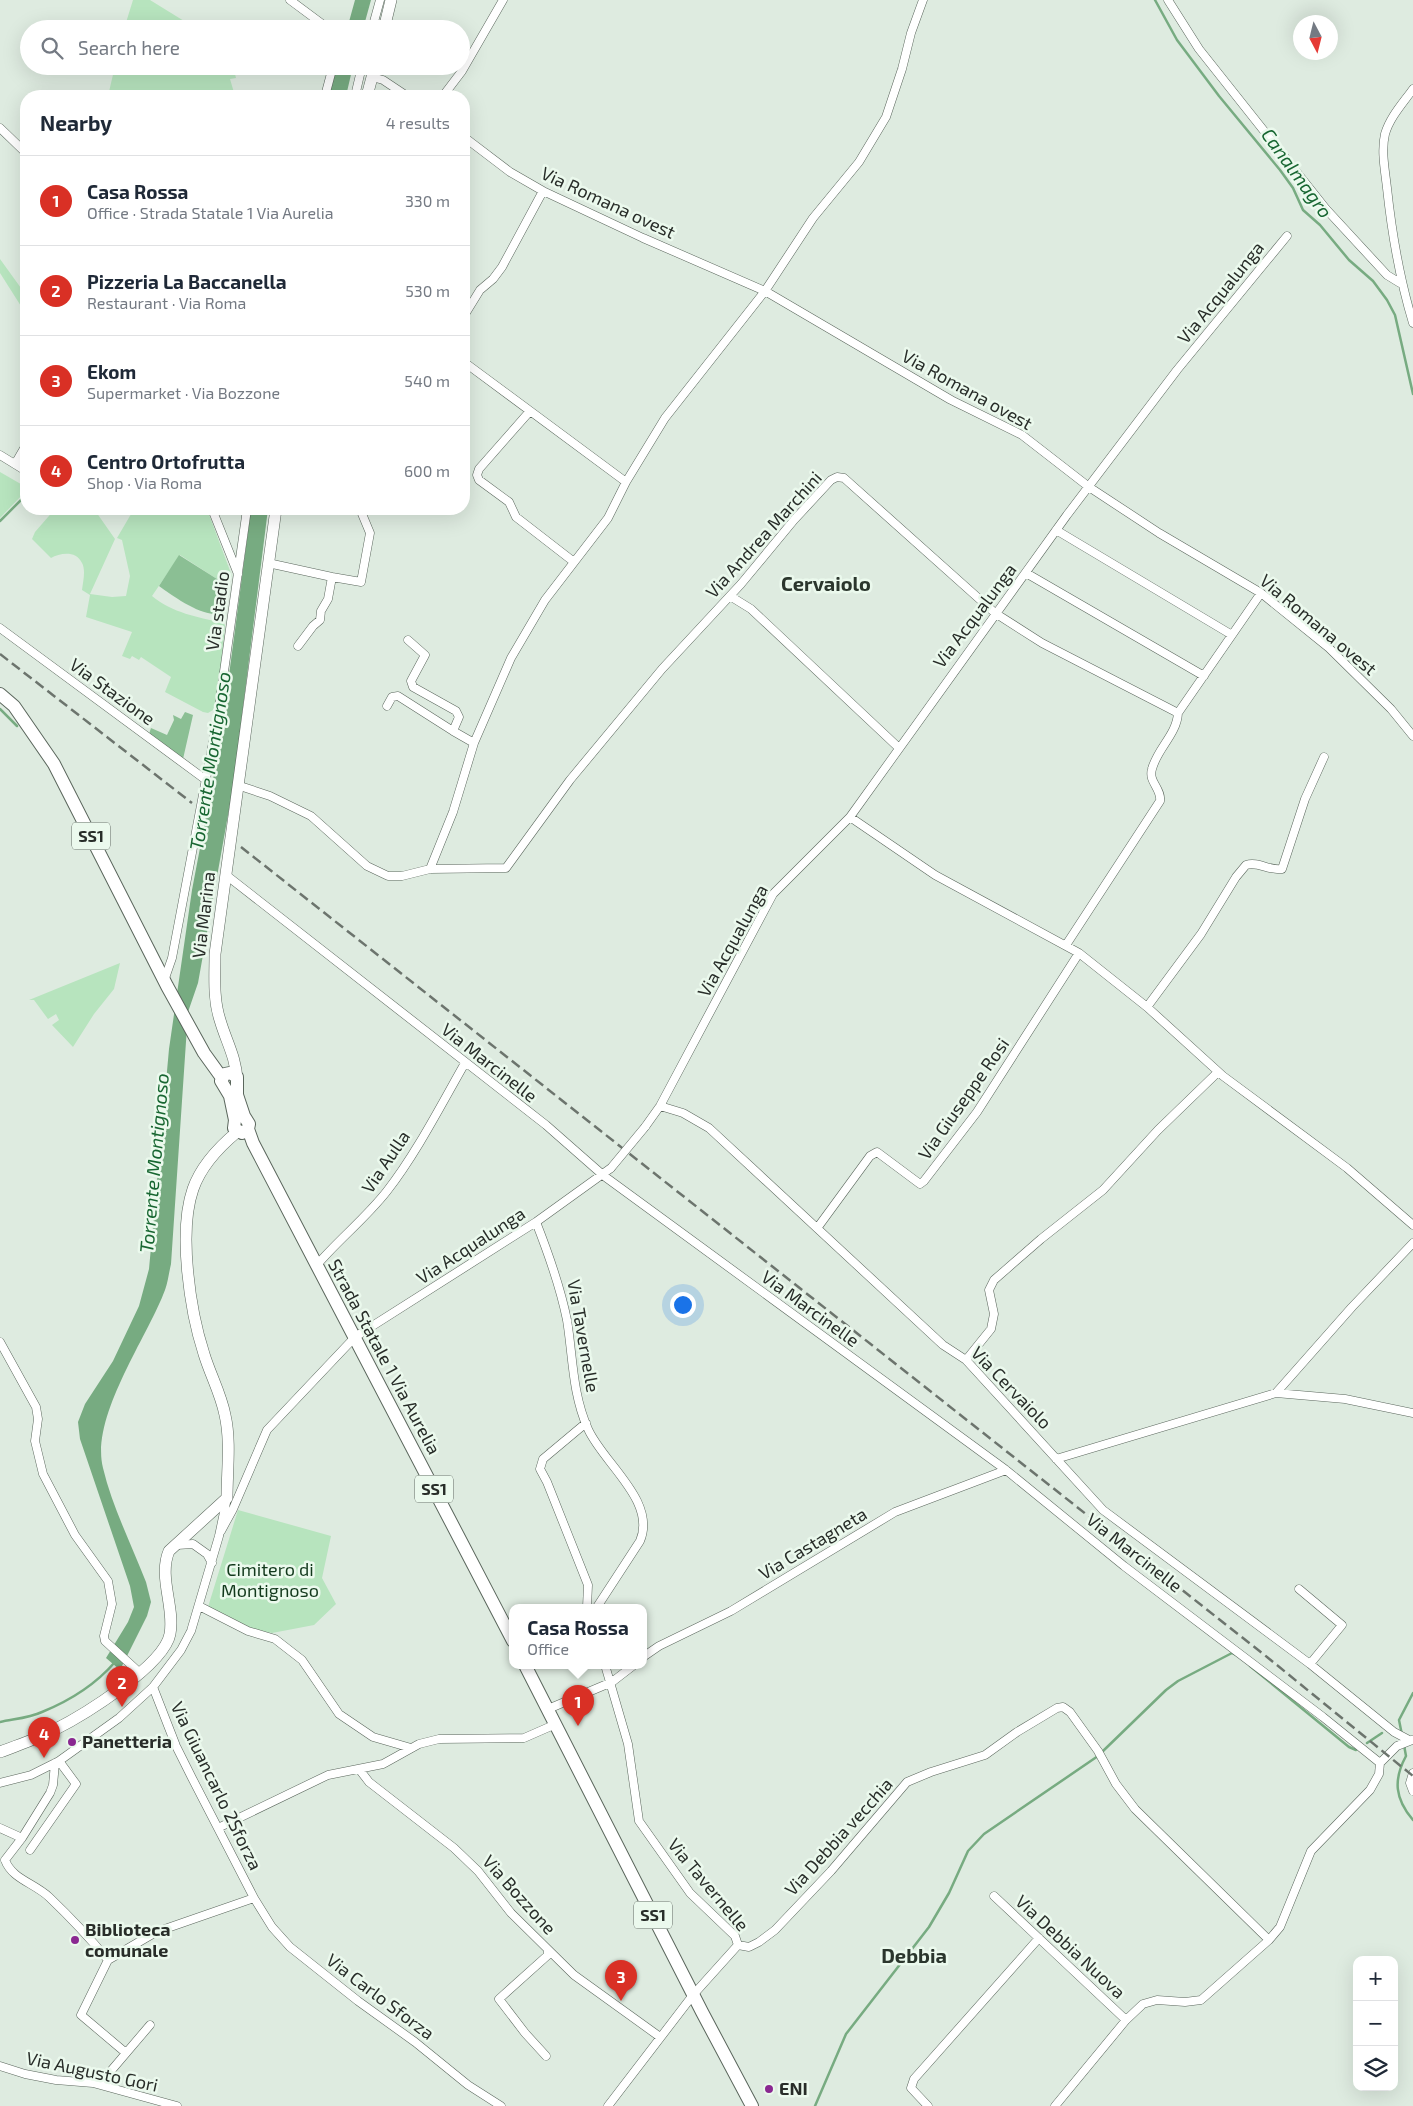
<!DOCTYPE html>
<html lang="en">
<head>
<meta charset="utf-8">
<style>
  :root { --surface:#fff; --page:#f6f6f7; --text:#1f2937; --muted:#747a83; --line:#e0e1e3; --accent:#d93025 }
  body { margin:0; font-family:"Exo 2",sans-serif; background:var(--page); color:var(--text) }
  .controls { position:absolute; right:15px; bottom:15px; display:grid; overflow:hidden; border-radius:10px; box-shadow:0 5px 20px #0002 }
  .controls button { width:45px; height:45px; display:grid; place-items:center; padding:0; border:0; border-bottom:1px solid var(--line); background:var(--surface); color:var(--text); font:25px sans-serif }
  .compass { position:absolute; left:1293px; top:15px; width:45px; height:45px; border-radius:50%; background:var(--surface); box-shadow:0 5px 20px #0002; rotate:173deg }
  .you { position:absolute; left:682px; top:1304px; width:18px; height:18px; margin:-12px; border:4px solid #fff; border-radius:50%; background:#1a73e8; box-shadow:0 0 0 8px #1a73e833 }
  .badge { display:grid; place-items:center; width:32px; height:32px; border-radius:50%; background:var(--accent); color:#fff; font-size:16px; font-weight:700 }
  .pin { position:absolute; translate:-50% -41px; filter:drop-shadow(0 1px 2px #0008) }
  .pin::after { content:''; position:absolute; top:26px; width:18px; height:15px; background:inherit; clip-path:polygon(0 0,100% 0,50% 100%) }
  .popup { position:absolute; left:509px; top:1604px; width:138px; height:65px; box-sizing:border-box; display:grid; place-content:center; border-radius:10px; background:var(--surface); filter:drop-shadow(0 1px 4px #0005); font-size:16px; white-space:nowrap; color:var(--muted) }
  .popup b { font-size:19px; color:var(--text) }
  .popup::after { content:''; position:absolute; left:50%; top:100%; margin-left:-10px; border:10px solid transparent; border-top-color:var(--surface) }
  .list { margin:0; padding:0; list-style:none }
  h2 { display:flex; justify-content:space-between; align-items:center; height:65px; margin:0; padding:0 20px; font-size:21px }
  h2 small { font-size:16px; font-weight:400; color:var(--muted) }
  .list li { display:grid; grid-template-columns:32px 1fr auto; gap:15px; align-items:center; box-sizing:border-box; height:90px; padding:0 20px; border-top:1px solid var(--line) }
  .list b { display:block; font-size:19px; white-space:nowrap }
  .list p { margin:0; font-size:16px; white-space:nowrap; color:var(--muted) }
  .list em { font-size:16px; font-style:normal; color:var(--muted) }
  .icon { flex:none; width:28px; height:28px; fill:none; stroke:currentColor; stroke-width:2; stroke-linecap:round; stroke-linejoin:round }
  .map { position:relative; flex:none; width:1413px; height:2106px; overflow:hidden }
  .search { position:absolute; background:var(--surface); box-shadow:0 5px 20px #0002; left:20px; top:20px; width:450px; height:55px; display:flex; align-items:center; gap:12px; box-sizing:border-box; padding:0 18px; border-radius:28px; color:var(--muted); font-size:19px }
  .panel { position:absolute; background:var(--surface); box-shadow:0 5px 20px #0002; left:20px; top:90px; width:450px; height:425px; border-radius:20px }
  .map>svg:first-child { display:block }
</style>
</head>
<body>
<div class="map">
<svg width="1413" height="2106" viewBox="0 0 1413 2106">
  <rect width="100%" height="100%" fill="#deebe0"/>
  <path fill="#b7e4be" d="M133,0H150L197,29H124Z
    M115,66H233L236,78L230,79L235,96H108Z
    M0,259L26,295V314L0,273Z
    M0,472L26,487V491L0,518Z
    M55,509H94L115,539L90,594L112,597L126,596L130,576L122,540L117,538L134,509H207L232,576L228,582L227,589L217,579L180,555L152,596C172,613 198,617 223,623L225,625L218,696L213,710L208,713L203,712L165,692L171,677L141,657L139,660L132,656L130,659L122,656L132,632L86,617L90,595L82,590C83,582 86,570 82,563C76,550 60,553 51,558L32,539L35,532Z
    M120,963L114,989L94,1014L73,1047L52,1025L59,1020L56,1014L48,1019L34,1000H29Z
    M238,1510L331,1536L322,1578L336,1604L314,1625L272,1633L243,1627L208,1607Z"/>
  <path fill="#8bbf94" d="M179,555L217,579L227,589L223,612C207,621 173,596 159,586Z
    M185,712L193,715L183,759L149,734L151,728L167,735L174,720L173,715L181,719Z"/>
  <path fill="#77ab81" d="M355,0H371L363,29H347Z
    M337,66H353L346,96H329Z
    M251,509H268L233,787L198,983L188,1012L171,1264C169,1272 168,1282 165,1290C147,1338 90,1417 103,1468C112,1506 132,1546 146,1582L151,1602L147,1616L120,1670L106,1658L128,1622L134,1607L130,1586L80,1439L78,1422L85,1404L113,1361L139,1306L149,1269L169,1049L192,890L220,743Z"/>
  <g fill="none" stroke-linecap="round" stroke-linejoin="round">
    <path stroke="#77ab81" stroke-width="2.5" d="M1155,0L1177,40L1219,96L1280,170L1293,188L1303,210L1320,225L1349,260L1373,281L1387,300L1395,315L1413,394
      M0,521L26,495
      M0,709L17,726
      M1250,1666L1349,1747L1356,1750
      M0,1722C13,1719 29,1718 42,1712C69,1701 96,1684 115,1662
      M1402,1735L1399,1720L1413,1693
      M1367,1743L1382,1733
      M1404,1745L1406,1756C1393,1780 1395,1799 1413,1820
      M1102,1752L1166,1690L1178,1681L1232,1653L1236,1655
      M815,2106L846,2034L929,1927L949,1893L968,1851L984,1834L1098,1756"/>
    <g stroke="#5a665c" stroke-width="9">
      <path id="street" d="M290,0L329,29
        M1168,0L1199,49L1326,209L1387,275L1400,283
        M372,29L380,0
        M372,77L383,80L407,96
        M1413,89C1403,103 1390,117 1385,134C1381,151 1385,170 1387,188C1392,235 1399,277 1413,323
        M325,96L333,66
        M355,96L362,66
        M443,96L462,71L503,0
        M0,128L26,153
        M464,137L510,172L543,191L643,238L765,291L951,400L1022,435L1089,487L1159,533L1261,593L1329,648L1391,709L1413,736
        M464,316L480,290L493,279L502,267L543,191
        M464,362L626,482
        M530,411L479,469L477,475L479,480L509,502L516,517L574,562
        M0,455L26,471
        M15,464L26,445
        M212,509L238,574
        M1056,530L1232,635
        M268,563L332,577
        M1026,573L1204,676
        M730,596L751,609L899,748
        M0,628L206,780
        M408,640L425,655L411,681L413,687L456,711L459,717L453,731L474,743
        M298,646L313,626L320,620L321,611L328,599L332,577L361,582L370,533L360,509
        M387,706L392,697L398,696L453,731
        M240,786L270,796L311,816L367,866L388,876H402L430,869L506,868L570,780L662,669L741,584L794,520L831,480L837,477L844,478L995,613L1042,643L1178,713
        M850,817L935,875L1079,953L1147,1007L1223,1076L1347,1168L1413,1225
        M430,869L453,812L474,743L511,658L545,600L608,518L626,482L665,418L765,291L813,218L859,162L886,117L902,69L911,33L923,0
        M226,875L546,1125L604,1176L1006,1470L1124,1566L1323,1717L1380,1763
        M1066,945L1160,801C1162,789 1148,782 1152,769C1157,749 1177,734 1178,713L1261,593
        M164,981L172,958L217,721L247,509
        M1147,1007L1201,934L1236,877L1246,865C1258,861 1269,871 1282,869L1305,799L1324,757
        M660,1106L683,1113L709,1128L943,1345L966,1360L1103,1510L1310,1664L1394,1732L1409,1740
        M645,1127L660,1106L773,894L850,817L1067,515L1177,370L1287,236
        M536,1222C549,1255 560,1286 567,1320C573,1357 572,1393 588,1429C603,1463 657,1501 640,1541L597,1607
        M818,1227L870,1156L877,1152L920,1184L924,1181L977,1112L1079,953
        M316,1266C339,1239 365,1219 387,1191C416,1154 441,1105 465,1063
        M0,1342L36,1407L38,1419L35,1441L43,1474L75,1535L108,1581L112,1604L104,1636L105,1641L140,1673
        M966,1360L991,1329L994,1314L989,1290L994,1280L1041,1239L1103,1190L1158,1130L1218,1072
        M1276,1393L1352,1307L1413,1243
        M586,1423L543,1459L540,1469L547,1482L588,1585L587,1607
        M1056,1459L1276,1393L1345,1399L1413,1413
        M221,1531L233,1509L267,1430L355,1337L536,1222L611,1168
        M177,1545L193,1544L207,1554L212,1563
        M1299,1589L1342,1625L1310,1664
        M199,1606L248,1631L275,1639L302,1660L339,1714L373,1737L411,1748
        M643,1657L659,1646L731,1611L895,1512L1006,1470
        M605,1665L628,1744L639,1821L690,1893L735,1936L738,1945L693,1995L608,2106
        M153,1687L176,1746L192,1778L254,1898L272,1927L290,1947L358,2001L415,2042L468,2085L501,2106
        M548,1709L612,1682L634,1665
        M1380,1763L1397,1746L1412,1740
        M359,1769L369,1782L454,1848L478,1871L511,1913L574,1975L660,2037
        M1413,1773L1410,1783L1413,1791
        M0,1783L31,1775L59,1761L119,1718L153,1687L181,1650L191,1631L219,1536L227,1498
        M0,1828L22,1838
        M218,1828L328,1775L383,1764L419,1744L439,1739L524,1738L556,1724
        M30,1850L76,1784L59,1761
        M5,1860C12,1879 34,1883 49,1897C70,1917 89,1937 108,1960
        M5,1860L22,1838L50,1793L53,1785L55,1763
        M994,1896L1126,2020
        M738,1945L749,1947L759,1942L775,1930L831,1871L907,1782L931,1772L985,1755L1017,1732L1057,1708L1063,1707L1070,1712L1098,1751L1116,1784L1135,1809L1269,1940
        M108,1960L156,1932L254,1898
        M108,1960L81,2015L126,2053
        M546,2056L525,2033L499,1999L548,1955V1950
        M0,2066L25,2074L56,2080L93,2083L177,2106
        M104,2079L150,2025
        M928,2106L911,2088L914,2079L1039,1938
        M1055,2106L1126,2020L1143,2004L1157,2000L1185,2002L1201,2000L1269,1940L1280,1927L1311,1851L1370,1790L1379,1774L1380,1763"/>
    </g>
    <g stroke="#5a665c" stroke-width="12">
      <path id="secondary" d="M384,29L391,0
        M367,96L375,66
        M237,1080C236,1057 226,1041 220,1020C213,999 215,976 215,954L276,509
        M0,1752C18,1745 37,1739 54,1730C82,1716 164,1666 170,1634C175,1607 158,1577 169,1551L227,1498C227,1471 231,1441 225,1415C221,1394 210,1374 204,1354C190,1311 178,1232 193,1189C201,1166 219,1147 237,1132"/>
    </g>
    <g stroke="#5a665c" stroke-width="14">
      <path id="primary" d="M0,694L14,706L54,764L167,986L204,1053L222,1078
        M230,1073L237,1077V1095L244,1116L249,1124L248,1129L242,1133L234,1128L235,1120L230,1096L221,1081L225,1074Z
        M248,1129L253,1143C338,1309 427,1474 513,1641
        M525,1665L702,2012L752,2106"/>
    </g>
    <use href="#street" stroke="#fff" stroke-width="8"/>
    <use href="#secondary" stroke="#fff" stroke-width="11"/>
    <use href="#primary" stroke="#fff" stroke-width="12"/>
    <path stroke="#6c746d" stroke-width="2.5" stroke-dasharray="10 5" stroke-linecap="butt" d="M0,654L192,803
      M241,847L1267,1657L1413,1776"/>
    <g stroke="#5a665c" stroke-width="9" stroke-linecap="butt">
      <path id="street-bridge" d="M611,1168L645,1127"/>
    </g>
    <use href="#street-bridge" stroke="#fff" stroke-width="8"/>
  </g>
  <g fill="#8a2891" stroke="#ebf9ed" stroke-width="2">
    <circle cx="72" cy="1742" r="5"/>
    <circle cx="75" cy="1940" r="5"/>
    <circle cx="769" cy="2089" r="5"/>
  </g>
  <g text-anchor="middle" stroke-width="5" stroke-linejoin="round" paint-order="stroke">
    <g fill="#ebf9ed" stroke="#626a64" stroke-width="1">
      <rect x="72" y="822.5" width="38" height="27" rx="4"/>
      <rect x="415" y="1475.5" width="38" height="27" rx="4"/>
      <rect x="634" y="1901.5" width="38" height="27" rx="4"/>
    </g>
    <g font-size="16" font-weight="bold" fill="#282d29">
      <text x="91" y="842">SS1</text>
      <text x="434" y="1495">SS1</text>
      <text x="653" y="1921">SS1</text>
    </g>
    <g font-size="18" fill="#282d29" stroke="#ebf9ed">
      <text transform="translate(608 203) rotate(25)" y="6">Via Romana ovest</text>
      <text transform="translate(1221 293) rotate(-51)" y="6">Via Acqualunga</text>
      <text transform="translate(967 390) rotate(29)" y="6">Via Romana ovest</text>
      <text transform="translate(764 535) rotate(-48)" y="6">Via Andrea Marchini</text>
      <text transform="translate(218 611) rotate(-82)" y="6">Via stadio</text>
      <text transform="translate(975 616) rotate(-53)" y="6">Via Acqualunga</text>
      <text transform="translate(1318 625) rotate(40)" y="6">Via Romana ovest</text>
      <text transform="translate(112 692) rotate(36)" y="6">Via Stazione</text>
      <text transform="translate(204 915) rotate(-83)" y="6">Via Marina</text>
      <text transform="translate(733 941) rotate(-61)" y="6">Via Acqualunga</text>
      <text transform="translate(489 1063) rotate(38)" y="6">Via Marcinelle</text>
      <text transform="translate(964 1099) rotate(-55)" y="6">Via Giuseppe Rosi</text>
      <text transform="translate(386 1162) rotate(-56)" y="6">Via Aulla</text>
      <text transform="translate(471 1246) rotate(-33)" y="6">Via Acqualunga</text>
      <text transform="translate(810 1309) rotate(36)" y="6">Via Marcinelle</text>
      <text transform="translate(583 1336) rotate(80)" y="6">Via Tavernelle</text>
      <text transform="translate(384 1357) rotate(62)" y="6">Strada Statale 1 Via Aurelia</text>
      <text transform="translate(1011 1388) rotate(46)" y="6">Via Cervaiolo</text>
      <text transform="translate(813 1544) rotate(-31)" y="6">Via Castagneta</text>
      <text transform="translate(1134 1553) rotate(38)" y="6">Via Marcinelle</text>
      <text transform="translate(216 1786) rotate(64)" y="6">Via Giuancarlo 2Sforza</text>
      <text transform="translate(839 1837) rotate(-48)" y="6">Via Debbia vecchia</text>
      <text transform="translate(708 1885) rotate(50)" y="6">Via Tavernelle</text>
      <text transform="translate(519 1895) rotate(48)" y="6">Via Bozzone</text>
      <text transform="translate(1070 1947) rotate(43)" y="6">Via Debbia Nuova</text>
      <text transform="translate(380 1997) rotate(37)" y="6">Via Carlo Sforza</text>
      <text transform="translate(92 2072) rotate(12)" y="6">Via Augusto Gori</text>
    </g>
    <g font-size="18" fill="#12391c" stroke="#ebf9ed">
      <text x="270" y="1576">Cimitero di<tspan x="270" dy="21">Montignoso</tspan></text>
    </g>
    <g font-size="18" font-weight="bold" fill="#282d29" stroke="#ebf9ed" text-anchor="start">
      <text x="82" y="1748">Panetteria</text>
      <text x="85" y="1936">Biblioteca<tspan x="85" dy="21">comunale</tspan></text>
      <text x="779" y="2095">ENI</text>
    </g>
    <g font-size="19" font-style="italic" fill="#176631" stroke="#ebf9ed">
      <text transform="translate(1297 173) rotate(54)" y="7">Canalmagro</text>
      <text transform="translate(210 761) rotate(-81)" y="7">Torrente Montignoso</text>
      <text transform="translate(154 1163) rotate(-85)" y="7">Torrente Montignoso</text>
    </g>
    <g font-size="20" font-weight="bold" fill="#2b362d" stroke="#ebf9ed">
      <text x="826" y="591">Cervaiolo</text>
      <text x="914" y="1963">Debbia</text>
    </g>
  </g>
</svg>
<div class="controls">
<button>+</button>
<button>−</button>
<button><svg class="icon" aria-label="layers" viewBox="0 0 24 24"><path d="M12 4l9 5-9 5-9-5zM3 14l9 5 9-5"/></svg></button>
</div>
<svg class="compass" viewBox="-18 -18 36 36"><path d="M0-13l5 13h-10z" fill="#e53935"/><path d="M0 13l5-13h-10z" fill="#747a83"/></svg>
<div class="you"></div>
<div class="pin badge" style="left:578px;top:1726px">1</div>
<div class="popup"><b>Casa Rossa</b>Office</div>
<div class="pin badge" style="left:122px;top:1707px">2</div>
<div class="pin badge" style="left:621px;top:2001px">3</div>
<div class="pin badge" style="left:44px;top:1758px">4</div>
<div class="search"><svg class="icon" aria-label="search" viewBox="0 0 24 24"><circle cx="10" cy="10" r="6"/><path d="M15 15l6 6"/></svg>Search here</div>
<section class="panel">
<h2>Nearby<small>4 results</small></h2>
<ul class="list">
<li><span class="badge">1</span><div><b>Casa Rossa</b><p>Office · Strada Statale 1 Via Aurelia</p></div><em>330 m</em></li>
<li><span class="badge">2</span><div><b>Pizzeria La Baccanella</b><p>Restaurant · Via Roma</p></div><em>530 m</em></li>
<li><span class="badge">3</span><div><b>Ekom</b><p>Supermarket · Via Bozzone</p></div><em>540 m</em></li>
<li><span class="badge">4</span><div><b>Centro Ortofrutta</b><p>Shop · Via Roma</p></div><em>600 m</em></li>
</ul>
</section>
</div>
</body>
</html>
